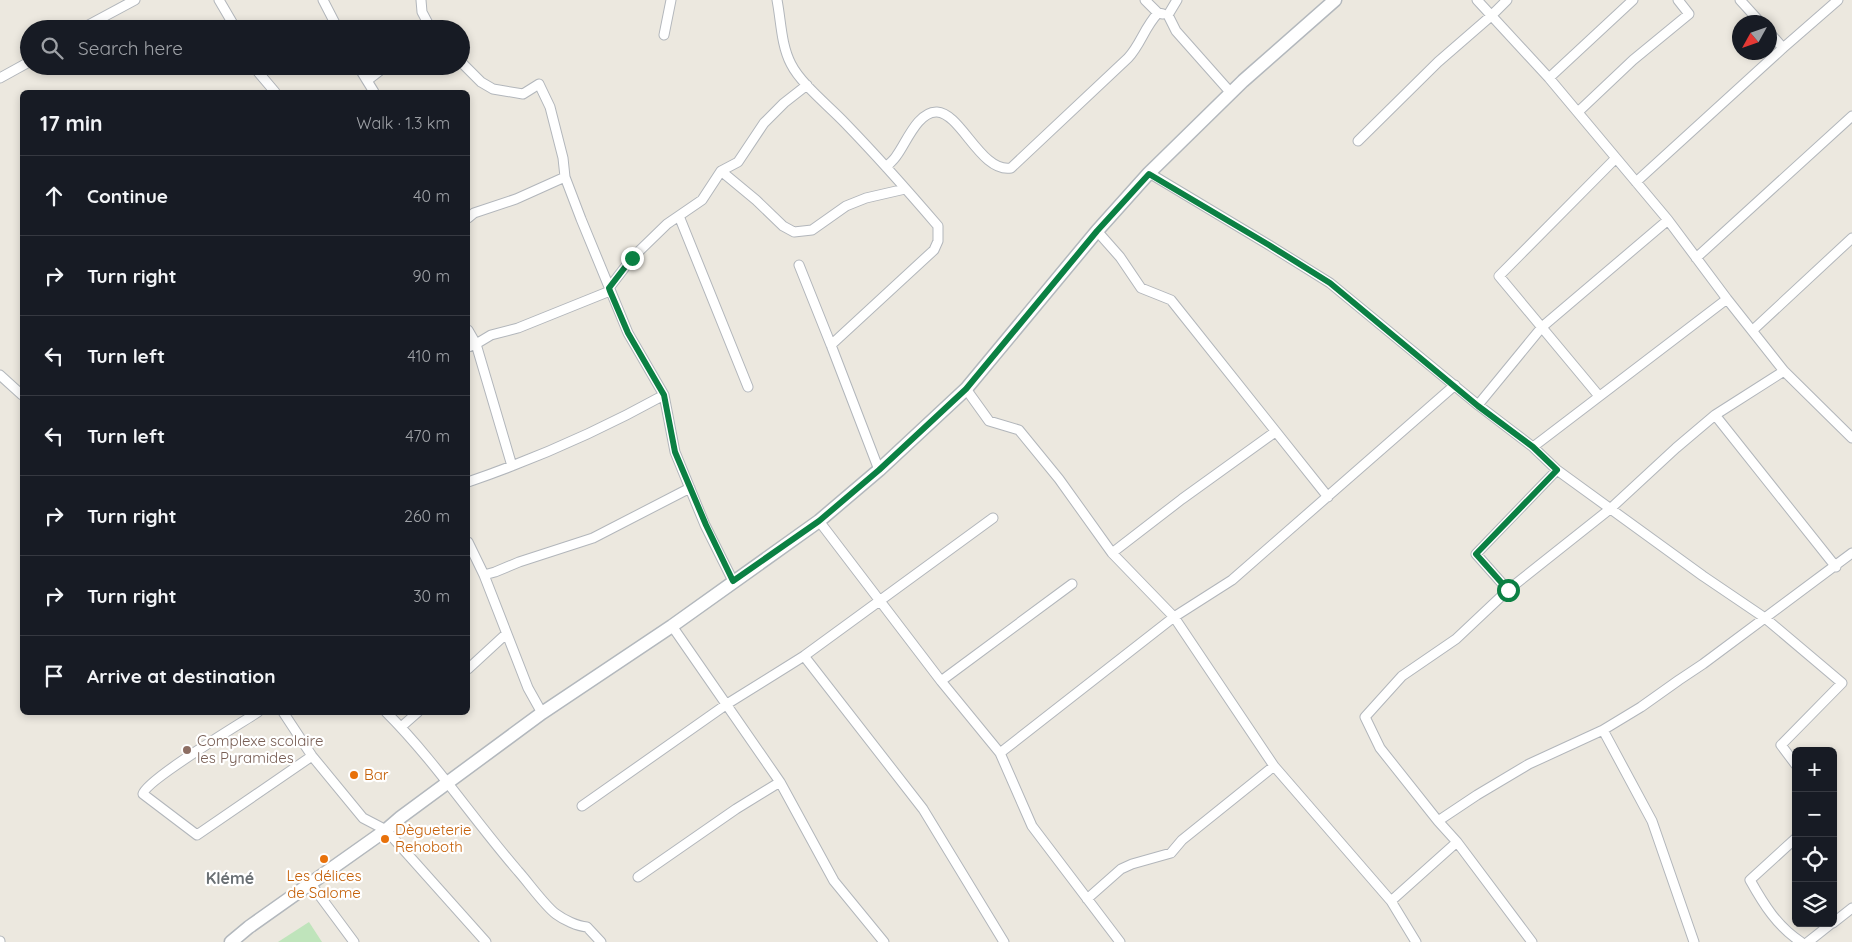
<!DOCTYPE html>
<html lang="en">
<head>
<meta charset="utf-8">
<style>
  :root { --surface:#171b24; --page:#242831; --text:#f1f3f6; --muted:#9ea1a6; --line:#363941 }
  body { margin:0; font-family:Quicksand,sans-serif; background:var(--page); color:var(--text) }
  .controls { position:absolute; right:15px; bottom:15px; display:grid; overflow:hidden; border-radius:8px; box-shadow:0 2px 8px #0003 }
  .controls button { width:45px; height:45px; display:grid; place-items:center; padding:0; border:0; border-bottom:1px solid var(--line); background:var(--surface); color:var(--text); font:25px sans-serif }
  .compass { position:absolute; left:1732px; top:15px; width:45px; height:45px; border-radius:50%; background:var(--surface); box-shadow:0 2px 8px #0003; rotate:230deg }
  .stop { position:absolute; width:15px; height:15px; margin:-11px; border:4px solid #0b8043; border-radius:50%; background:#fff }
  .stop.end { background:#0b8043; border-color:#fff; box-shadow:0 1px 5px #0008 }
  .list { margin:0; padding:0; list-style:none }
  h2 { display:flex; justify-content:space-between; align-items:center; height:65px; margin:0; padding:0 20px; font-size:21px }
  h2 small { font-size:16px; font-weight:400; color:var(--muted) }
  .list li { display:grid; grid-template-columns:32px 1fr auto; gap:15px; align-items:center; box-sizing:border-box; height:80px; padding:0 20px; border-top:1px solid var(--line) }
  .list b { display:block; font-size:19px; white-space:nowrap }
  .list em { font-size:16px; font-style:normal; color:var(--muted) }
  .icon { flex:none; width:28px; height:28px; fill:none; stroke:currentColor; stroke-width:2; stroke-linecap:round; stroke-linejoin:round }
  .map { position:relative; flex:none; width:1852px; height:942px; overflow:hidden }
  .search { position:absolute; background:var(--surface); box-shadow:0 2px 8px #0003; left:20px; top:20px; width:450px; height:55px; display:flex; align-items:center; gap:12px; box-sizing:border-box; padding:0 18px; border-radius:28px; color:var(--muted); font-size:19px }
  .panel { position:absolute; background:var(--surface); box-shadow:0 2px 8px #0003; left:20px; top:90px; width:450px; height:625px; border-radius:8px }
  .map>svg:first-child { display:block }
</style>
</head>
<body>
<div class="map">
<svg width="1852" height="942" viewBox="0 0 1852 942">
  <rect width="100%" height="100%" fill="#ece8df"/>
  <path fill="#bfe4bb" d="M309,922L322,942H278Z"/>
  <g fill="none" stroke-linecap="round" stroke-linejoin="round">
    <g stroke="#b2b6bb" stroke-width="11">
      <path id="street" d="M219,0L236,29
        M323,0L338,29
        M421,0L422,12L431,29
        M777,0C781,20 781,45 791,64C801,84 829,106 845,123C877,156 908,191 938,226V241L934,250L831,345L879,470
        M1145,0L1158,13L1163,14
        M1177,0L1168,15L1176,31L1231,93
        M1477,0L1549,78L1668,220L1727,299L1784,371L1852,438
        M1740,0L1760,22
        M81,29L135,0
        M1770,33L1783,48
        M664,35L671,0
        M461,62L481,82L493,89L523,94L539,84L550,107L563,158L565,177L581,219L628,333L664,395L675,452L705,525L733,581
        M253,66L275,92
        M358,66L374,92
        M0,78L29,62
        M1549,78L1633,0
        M368,80L386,66
        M1578,112L1633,60L1689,14L1678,0
        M1358,141L1438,62L1491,16L1507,0
        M886,167C890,163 894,160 897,155C906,143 918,111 937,112C961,113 981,173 1011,168L1128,58C1141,44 1144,28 1158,13
        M721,171L756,200L783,226L794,232L812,230L846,206L866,198L905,189
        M1149,173L1269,245L1330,283L1478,405L1533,447L1557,470L1703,576L1765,618L1842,683L1781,745L1796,765
        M1636,182L1783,48L1838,0
        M679,216L748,387
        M468,218L474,213L516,199L565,177
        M1097,231L1120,257L1141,288L1171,300L1328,497
        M1696,258L1852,116
        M799,265L831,345
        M609,288L632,258L667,224L702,200L721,171L738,162L764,123L784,103L807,85
        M468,330L476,344L491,335L518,328L610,291
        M1753,330L1852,238
        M468,347L476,344L512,466
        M1784,371L1715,415L1836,567
        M0,375L22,395
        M966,389L989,421L1019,430L1059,479L1112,553L1174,617L1274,766L1391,901L1416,942
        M1599,396L1499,276L1616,158
        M1478,405L1542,327L1668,220
        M1533,447L1727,299
        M468,482C535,459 601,430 664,395
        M819,521L941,681L1000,753L1032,826L1120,942
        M468,542L484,575L528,688L542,713
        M1112,553L1182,499L1275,432
        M484,575L495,572L519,562L593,538L690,488
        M1508,590L1476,554L1557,470
        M672,626L780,782L834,881L884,942
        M804,656L923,809L1004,942
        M468,669L506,634
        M941,681L1072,584
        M258,712C240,724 146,780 143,794L197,835L312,756
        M283,712L312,756L363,818L386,830L486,942
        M386,712C435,761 473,819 518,871C528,882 545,906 556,914C564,920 577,926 587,927L601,942
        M401,727L418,712
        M1603,730L1641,707L1679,680L1703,664L1852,553
        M1000,753L1174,617L1232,580L1455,385
        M582,806L727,704L804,656L993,518
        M1438,821L1457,842L1532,942
        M1796,838L1750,880C1764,905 1777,926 1801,942
        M638,877L736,809L780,782
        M311,884L354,942
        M1087,899L1121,869L1132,864L1171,853L1182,840L1274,766
        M1391,901L1457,842
        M1833,923L1852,908
        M0,941V942
        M1694,942L1652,821L1603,730L1529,764L1477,795L1438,821L1380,748L1365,717L1402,676L1456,639L1508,590L1610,509L1676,448L1715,415
        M1808,942L1832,923"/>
    </g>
    <g stroke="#b3b8bd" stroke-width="15">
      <path id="secondary" d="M231,942L249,927L386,830L401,817L542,713L672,626L819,521L879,470L966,389L1097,231L1149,173L1243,81L1335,0"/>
    </g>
    <use href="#street" stroke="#fff" stroke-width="9"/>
    <use href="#secondary" stroke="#fff" stroke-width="12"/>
  </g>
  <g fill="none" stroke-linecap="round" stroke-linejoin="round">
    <path stroke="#0b8043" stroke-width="6" d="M632,258L609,288L610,291L628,333L664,395L675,452L706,525L733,581L819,521L879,470L966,389L1097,231L1149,174L1269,245L1330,283L1478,406L1533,447L1557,470L1476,554L1508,590"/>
  </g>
  <circle fill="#8d6e63" stroke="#fff" stroke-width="2" cx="187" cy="750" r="5"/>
  <g fill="#e8710a" stroke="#fff" stroke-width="2">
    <circle cx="354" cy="775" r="5"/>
    <circle cx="385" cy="839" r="5"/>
    <circle cx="324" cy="859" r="5"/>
  </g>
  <g text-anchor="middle" stroke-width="4.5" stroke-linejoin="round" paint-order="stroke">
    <g font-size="15" fill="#785e54" stroke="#fff" text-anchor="start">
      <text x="197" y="746">Complexe scolaire<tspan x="197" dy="17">les Pyramides</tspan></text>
    </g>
    <g font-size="15" fill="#c56008" stroke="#fff" text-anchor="start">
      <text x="364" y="780">Bar</text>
      <text x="395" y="835">Dègueterie<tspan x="395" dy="17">Rehoboth</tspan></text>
      <text x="324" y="881" text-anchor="middle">Les délices<tspan x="324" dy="17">de Salome</tspan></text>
    </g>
    <g font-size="16" font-weight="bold" fill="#696f73" stroke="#fff">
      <text x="230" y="884">Klémé</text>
    </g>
  </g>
</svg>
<div class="controls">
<button>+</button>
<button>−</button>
<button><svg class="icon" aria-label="locate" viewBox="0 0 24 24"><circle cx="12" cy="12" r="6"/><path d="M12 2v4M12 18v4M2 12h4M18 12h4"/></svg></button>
<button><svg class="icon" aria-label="layers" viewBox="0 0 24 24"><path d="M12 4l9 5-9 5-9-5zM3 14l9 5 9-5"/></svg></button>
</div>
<svg class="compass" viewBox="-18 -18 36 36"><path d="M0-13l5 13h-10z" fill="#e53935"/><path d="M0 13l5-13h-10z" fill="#9ea1a6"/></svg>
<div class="stop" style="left:1508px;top:590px"></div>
<div class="stop end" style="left:632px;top:258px"></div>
<div class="search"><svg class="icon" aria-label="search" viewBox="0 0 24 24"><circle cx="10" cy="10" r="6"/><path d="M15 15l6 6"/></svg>Search here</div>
<section class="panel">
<h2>17 min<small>Walk · 1.3 km</small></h2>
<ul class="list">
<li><svg class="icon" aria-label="ahead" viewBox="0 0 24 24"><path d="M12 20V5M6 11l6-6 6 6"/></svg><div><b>Continue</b></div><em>40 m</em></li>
<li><svg class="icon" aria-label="right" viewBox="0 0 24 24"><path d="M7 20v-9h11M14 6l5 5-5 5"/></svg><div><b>Turn right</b></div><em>90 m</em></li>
<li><svg class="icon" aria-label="left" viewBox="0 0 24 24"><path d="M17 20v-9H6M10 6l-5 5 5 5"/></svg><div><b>Turn left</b></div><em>410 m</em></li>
<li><svg class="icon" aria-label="left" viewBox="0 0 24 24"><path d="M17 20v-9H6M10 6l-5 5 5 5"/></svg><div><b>Turn left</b></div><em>470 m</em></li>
<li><svg class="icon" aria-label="right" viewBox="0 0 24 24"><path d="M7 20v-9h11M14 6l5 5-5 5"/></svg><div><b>Turn right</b></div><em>260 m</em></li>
<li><svg class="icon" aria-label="right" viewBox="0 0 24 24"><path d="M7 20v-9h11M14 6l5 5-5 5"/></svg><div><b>Turn right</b></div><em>30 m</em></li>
<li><svg class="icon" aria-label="arrive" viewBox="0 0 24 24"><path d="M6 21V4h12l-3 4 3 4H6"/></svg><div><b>Arrive at destination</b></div></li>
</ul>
</section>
</div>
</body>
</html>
